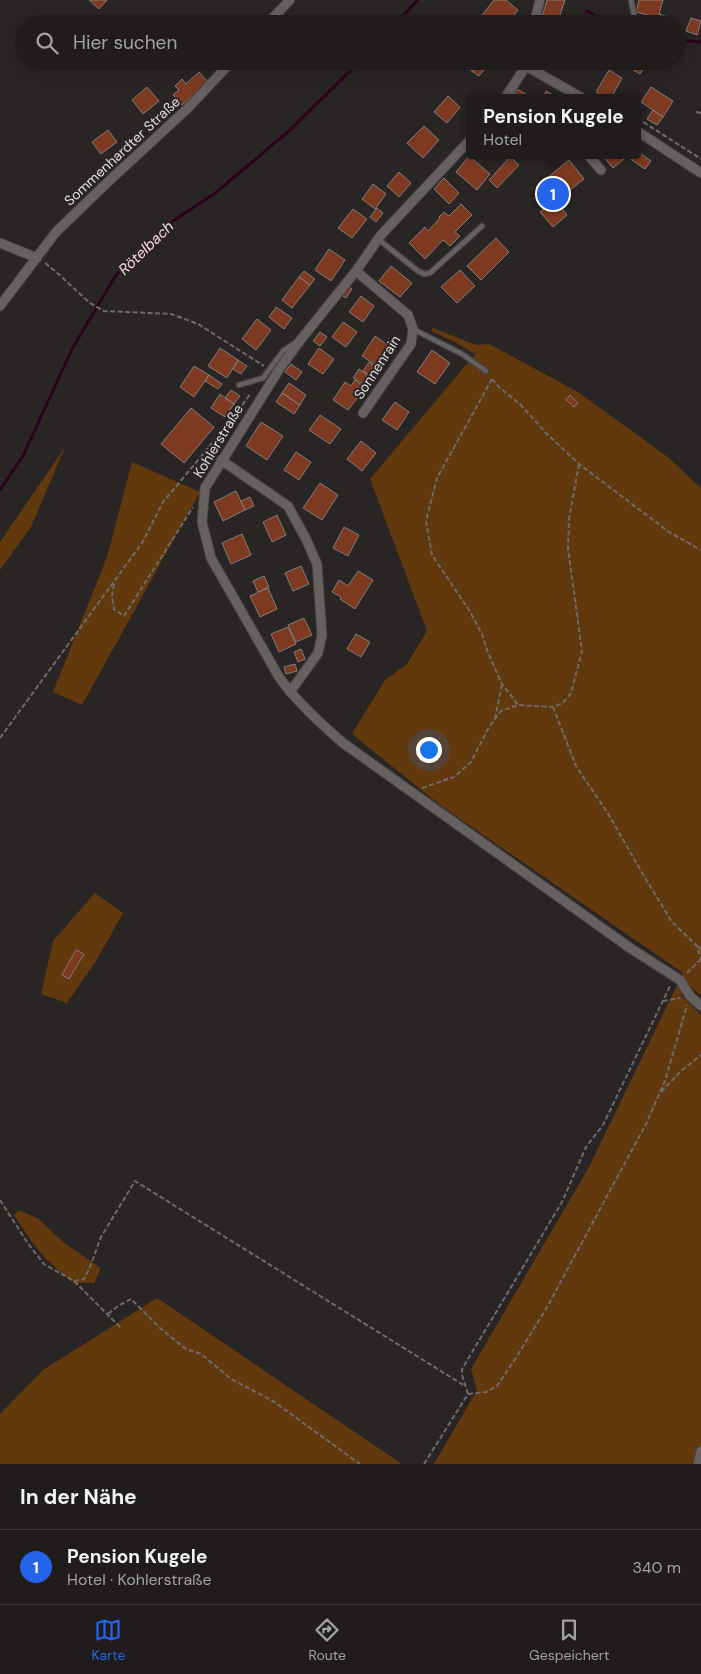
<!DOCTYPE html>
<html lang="de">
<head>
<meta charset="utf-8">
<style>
  :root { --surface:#201c1c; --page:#282525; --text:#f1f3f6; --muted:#a2a1a3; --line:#3d3a3b; --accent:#2563eb }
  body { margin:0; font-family:"DM Sans",sans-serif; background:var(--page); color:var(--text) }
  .you { position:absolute; left:428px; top:749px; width:18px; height:18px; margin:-12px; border:4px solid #fff; border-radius:50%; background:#1a73e8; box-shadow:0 0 0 8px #1a73e833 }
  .badge { display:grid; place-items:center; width:32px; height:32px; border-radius:50%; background:var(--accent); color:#fff; font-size:16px; font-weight:700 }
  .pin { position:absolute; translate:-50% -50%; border:2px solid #fff; box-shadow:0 1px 5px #0006 }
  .popup { position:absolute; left:466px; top:94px; width:175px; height:65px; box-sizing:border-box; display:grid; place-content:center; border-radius:5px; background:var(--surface); filter:drop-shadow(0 1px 4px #0005); font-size:16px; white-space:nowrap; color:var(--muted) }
  .popup b { font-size:19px; color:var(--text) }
  .popup::after { content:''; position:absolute; left:50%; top:100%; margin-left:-10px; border:10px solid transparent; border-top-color:var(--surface) }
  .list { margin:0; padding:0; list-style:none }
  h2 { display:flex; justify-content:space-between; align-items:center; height:65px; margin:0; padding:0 20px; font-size:21px }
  h2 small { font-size:16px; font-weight:400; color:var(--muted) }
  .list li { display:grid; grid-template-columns:32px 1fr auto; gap:15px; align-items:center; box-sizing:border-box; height:75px; padding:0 20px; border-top:1px solid var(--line) }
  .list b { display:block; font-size:19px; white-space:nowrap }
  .list p { margin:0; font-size:16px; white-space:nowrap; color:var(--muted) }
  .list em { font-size:16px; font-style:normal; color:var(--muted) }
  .icon { flex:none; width:28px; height:28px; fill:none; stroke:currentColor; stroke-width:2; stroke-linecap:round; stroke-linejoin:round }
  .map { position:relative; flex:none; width:701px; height:1464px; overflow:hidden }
  .search { position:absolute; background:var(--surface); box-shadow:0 5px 20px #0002; left:15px; right:15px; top:15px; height:55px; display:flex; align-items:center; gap:12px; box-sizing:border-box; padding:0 18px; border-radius:28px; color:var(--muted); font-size:19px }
  .sheet { height:140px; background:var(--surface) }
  nav { display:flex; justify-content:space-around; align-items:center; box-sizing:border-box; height:70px; border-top:1px solid var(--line); background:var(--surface); font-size:14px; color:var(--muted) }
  nav a { display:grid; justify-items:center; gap:2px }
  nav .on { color:var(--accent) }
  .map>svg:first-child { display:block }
</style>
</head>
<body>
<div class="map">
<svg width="701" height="1464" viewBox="0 0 701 1464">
  <rect width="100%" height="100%" fill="#2a2525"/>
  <path fill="#62380d" d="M433,328L476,345L489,344L578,392L669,458L701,488V995L689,986L681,995L701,1015V1464H434L477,1390L471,1369L589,1167L683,973L440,805L352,734L385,680L407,664L427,631L370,479L475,354L455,342L431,331Z
    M65,447L31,527L0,570V542Z
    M132,462L200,492L82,705L53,692L107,557Z
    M95,893L123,913L96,961L67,1003L41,994L53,941Z
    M19,1210L39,1219L63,1242L101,1268L94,1283H73L47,1260L32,1242L14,1215Z
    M157,1298L402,1464H0V1414L43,1370Z"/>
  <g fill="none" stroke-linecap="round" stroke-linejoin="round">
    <path stroke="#2b011e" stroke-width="3" d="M587,11L607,24
      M395,24L418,0
      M608,24L622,20L626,24
      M677,40L701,42
      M0,490L23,456L72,349L116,275L173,221L214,194L289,131L360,61"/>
  </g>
  <path fill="#7d3a20" stroke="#827d7b" d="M89,0H107L99,9Z
    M494,0H506L518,10L507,24H475Z
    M547,0H565L557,24H540Z
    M639,0H663L659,14L665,16L663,24H649L651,16L636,12Z
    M691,18L701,21L697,35L686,31Z
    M459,61H480L473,72Z
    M480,61H485L489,64L479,76L473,72Z
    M626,61H641L646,64L640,74L624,64Z
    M609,70L622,78L611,98H607L596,92Z
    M199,72L208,82L182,105L173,95L179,90L175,86L182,79L186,84Z
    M147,87L159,101L143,114L132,100Z
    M651,87L673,101L663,117L641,102Z
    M517,89L533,98H512Z
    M546,91L559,98H543Z
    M448,96L460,107L447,123L434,112Z
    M653,110L663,117L657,125L647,119Z
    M424,126L439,140L423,158L407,143Z
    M108,130L117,142L101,154L92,142Z
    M637,151L651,161L645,169L629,158L632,155H637Z
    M602,155H629L613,168Z
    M469,156L490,174L477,190L456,172Z
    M510,157L519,165L497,188L489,180Z
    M569,160L584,179L556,201L567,215L553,227L540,212L550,204L536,187Z
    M399,172L411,183L399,197L387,186Z
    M444,178L459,193L449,204L434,189Z
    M373,184L386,194L375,209L362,199Z
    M461,204L472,215L455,232L460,236L450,246L443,240L425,259L409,243L425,227L428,231L440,218L439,217L444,212L449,216Z
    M377,208L383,213L376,222L370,217Z
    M353,209L367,219L352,238L338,228Z
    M496,238L509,252L481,280L467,266Z
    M329,249L345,260L331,281L315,270Z
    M391,266L412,283L400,297L379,281Z
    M460,270L475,286L457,303L441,287Z
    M304,271L315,279L310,285L299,277Z
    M299,277L310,285L292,308L282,300Z
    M347,285L352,289L346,298L341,295Z
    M361,296L374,306L363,322L349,312Z
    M276,307L292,318L284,329L269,317Z
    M257,319L271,330L256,350L242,339Z
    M343,322L357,332L346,347L332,337Z
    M320,332L327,337L320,346L313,341Z
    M375,336L393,349L380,368L362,356Z
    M220,348L238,360L227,378L208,366Z
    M319,348L334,359L323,374L308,364Z
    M432,350L450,363L435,384L417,372Z
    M238,360L247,366L241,374L233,369Z
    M369,362L377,368L372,377L363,371Z
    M291,364L302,372L296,380L285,372Z
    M194,366L209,375L194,397L180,387Z
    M359,369L369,376L363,384L353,378Z
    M209,375L222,384L218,389L205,381Z
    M355,380L365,388L348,410L333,400L345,382L351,386Z
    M289,383L306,395L300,405L282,393Z
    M231,390L240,396L234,404L225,398Z
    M282,393L300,405L294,414L276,402Z
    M220,394L234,404L225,417L211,408Z
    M570,395L578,403L574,407L566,400Z
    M395,402L409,412L397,430L382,420Z
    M191,408L214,427L184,463L161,444Z
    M320,415L341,429L330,444L309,430Z
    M261,422L283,436L267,460L246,446Z
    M361,441L376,453L362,471L347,459Z
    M296,452L311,462L299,480L284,470Z
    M320,483L338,495L322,520L303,508Z
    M236,491L245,510L223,521L214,502Z
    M250,497L254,506L245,510L241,501Z
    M277,515L286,535L272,542L263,522Z
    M344,527L359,535L348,556L333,548Z
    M242,534L251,555L231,564L222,543Z
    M301,566L309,584L293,591L285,573Z
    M358,571L373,580L355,609L340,599L341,597L332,592L339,580L348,586Z
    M264,576L269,587L258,592L253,581Z
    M268,588L277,609L260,617L250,596Z
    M304,618L312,635L296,642L288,625Z
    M288,627L296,644L279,652L271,634Z
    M356,634L370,642L361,657L347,649Z
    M301,649L305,659L298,662L294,652Z
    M295,664L297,671L286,674L284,667Z
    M76,950L84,954L69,979L62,975Z"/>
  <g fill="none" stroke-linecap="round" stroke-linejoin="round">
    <g stroke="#434040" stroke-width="7">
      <path id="service" d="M631,0L635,19
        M378,239L418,271L424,274L430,273L482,226
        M413,329L462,354L486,371
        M239,385L263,378L283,351L295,343"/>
    </g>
    <g stroke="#434040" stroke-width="11">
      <path id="minor" d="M267,24L290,0
        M534,24L540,0
        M526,66L582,98
        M505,98L526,66L527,61
        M637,131L701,173
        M469,141L381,235L356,271L302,338L280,368L205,488L202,522L211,558L279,677C297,702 319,722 343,743L630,948L680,980L690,996L701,1006
        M588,155L601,170
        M0,243L37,258
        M356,271L408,315L413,329L411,344L363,413
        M0,306L56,232L110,180L188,108L232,61
        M221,460L288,506L306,539L317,564L322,635L318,653L290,692
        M698,1464L701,1451"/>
    </g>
    <path stroke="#6f6b6b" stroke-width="2" stroke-dasharray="5 2.5" stroke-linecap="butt" d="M696,112L701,113
      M637,118L701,159
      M45,263L55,271L90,303L104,311L171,314L198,324L264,366
      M492,379L437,478L426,521L432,555L469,610L482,634L488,653L502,684L518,705
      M492,379L499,387L521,405L546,433L579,464L669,532L701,550
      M114,584L112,596L114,609L124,616L193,507
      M553,707L576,766L609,815L641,871L672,922L697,946L701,959
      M495,719L502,684
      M0,738L142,543L163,502L229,423L251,393
      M422,788L454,777L471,762L489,727L501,711L518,705L553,707L563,703L571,693L582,651L568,549L569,519L579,464
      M697,946L701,949
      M687,973L701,959
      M663,1001L680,998
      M661,1092L681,1071L701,1055
      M0,1200L29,1245L44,1264L74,1281L120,1327
      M74,1281L84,1279L90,1267L101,1237L135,1181L465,1386
      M108,1314L118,1306L131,1299L160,1328L186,1349L201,1354L231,1379L273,1401L360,1464
      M468,1394L486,1392L497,1386L517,1356L546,1309L646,1124L665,1081L687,1005
      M424,1464L468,1394L462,1375V1369L562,1202L586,1147L603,1125L670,986"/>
    <use href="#service" stroke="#666160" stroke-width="4.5"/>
    <use href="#minor" stroke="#666160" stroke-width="9"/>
  </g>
  <g text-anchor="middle" stroke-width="4" stroke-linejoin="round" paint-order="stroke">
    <g font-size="14" fill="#e0dddd" stroke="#2a2525">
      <text transform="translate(122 151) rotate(-43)" y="5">Sommenhardter Straße</text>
      <text transform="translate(377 367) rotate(-57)" y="5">Sonnenrain</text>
      <text transform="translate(218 441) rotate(-59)" y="5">Kohlerstraße</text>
    </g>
    <g font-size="15" font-style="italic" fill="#fbd4ea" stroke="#2a2525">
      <text transform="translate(146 248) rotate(-44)" y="5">Rötelbach</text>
    </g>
  </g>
</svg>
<div class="you"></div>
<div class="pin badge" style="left:553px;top:194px">1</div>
<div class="popup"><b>Pension Kugele</b>Hotel</div>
<div class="search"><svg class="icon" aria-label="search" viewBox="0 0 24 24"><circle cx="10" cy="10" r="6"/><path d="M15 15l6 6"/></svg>Hier suchen</div>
</div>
<section class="sheet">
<h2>In der Nähe<small></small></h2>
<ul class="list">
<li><span class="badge">1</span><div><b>Pension Kugele</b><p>Hotel · Kohlerstraße</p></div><em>340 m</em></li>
</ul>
</section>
<nav>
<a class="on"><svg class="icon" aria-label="map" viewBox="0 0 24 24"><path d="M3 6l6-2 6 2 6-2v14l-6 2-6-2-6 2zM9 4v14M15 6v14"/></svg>Karte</a>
<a><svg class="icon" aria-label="directions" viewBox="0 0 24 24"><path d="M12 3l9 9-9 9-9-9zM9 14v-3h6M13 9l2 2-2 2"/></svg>Route</a>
<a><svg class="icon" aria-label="saved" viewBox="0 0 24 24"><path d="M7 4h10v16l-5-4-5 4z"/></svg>Gespeichert</a>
</nav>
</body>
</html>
